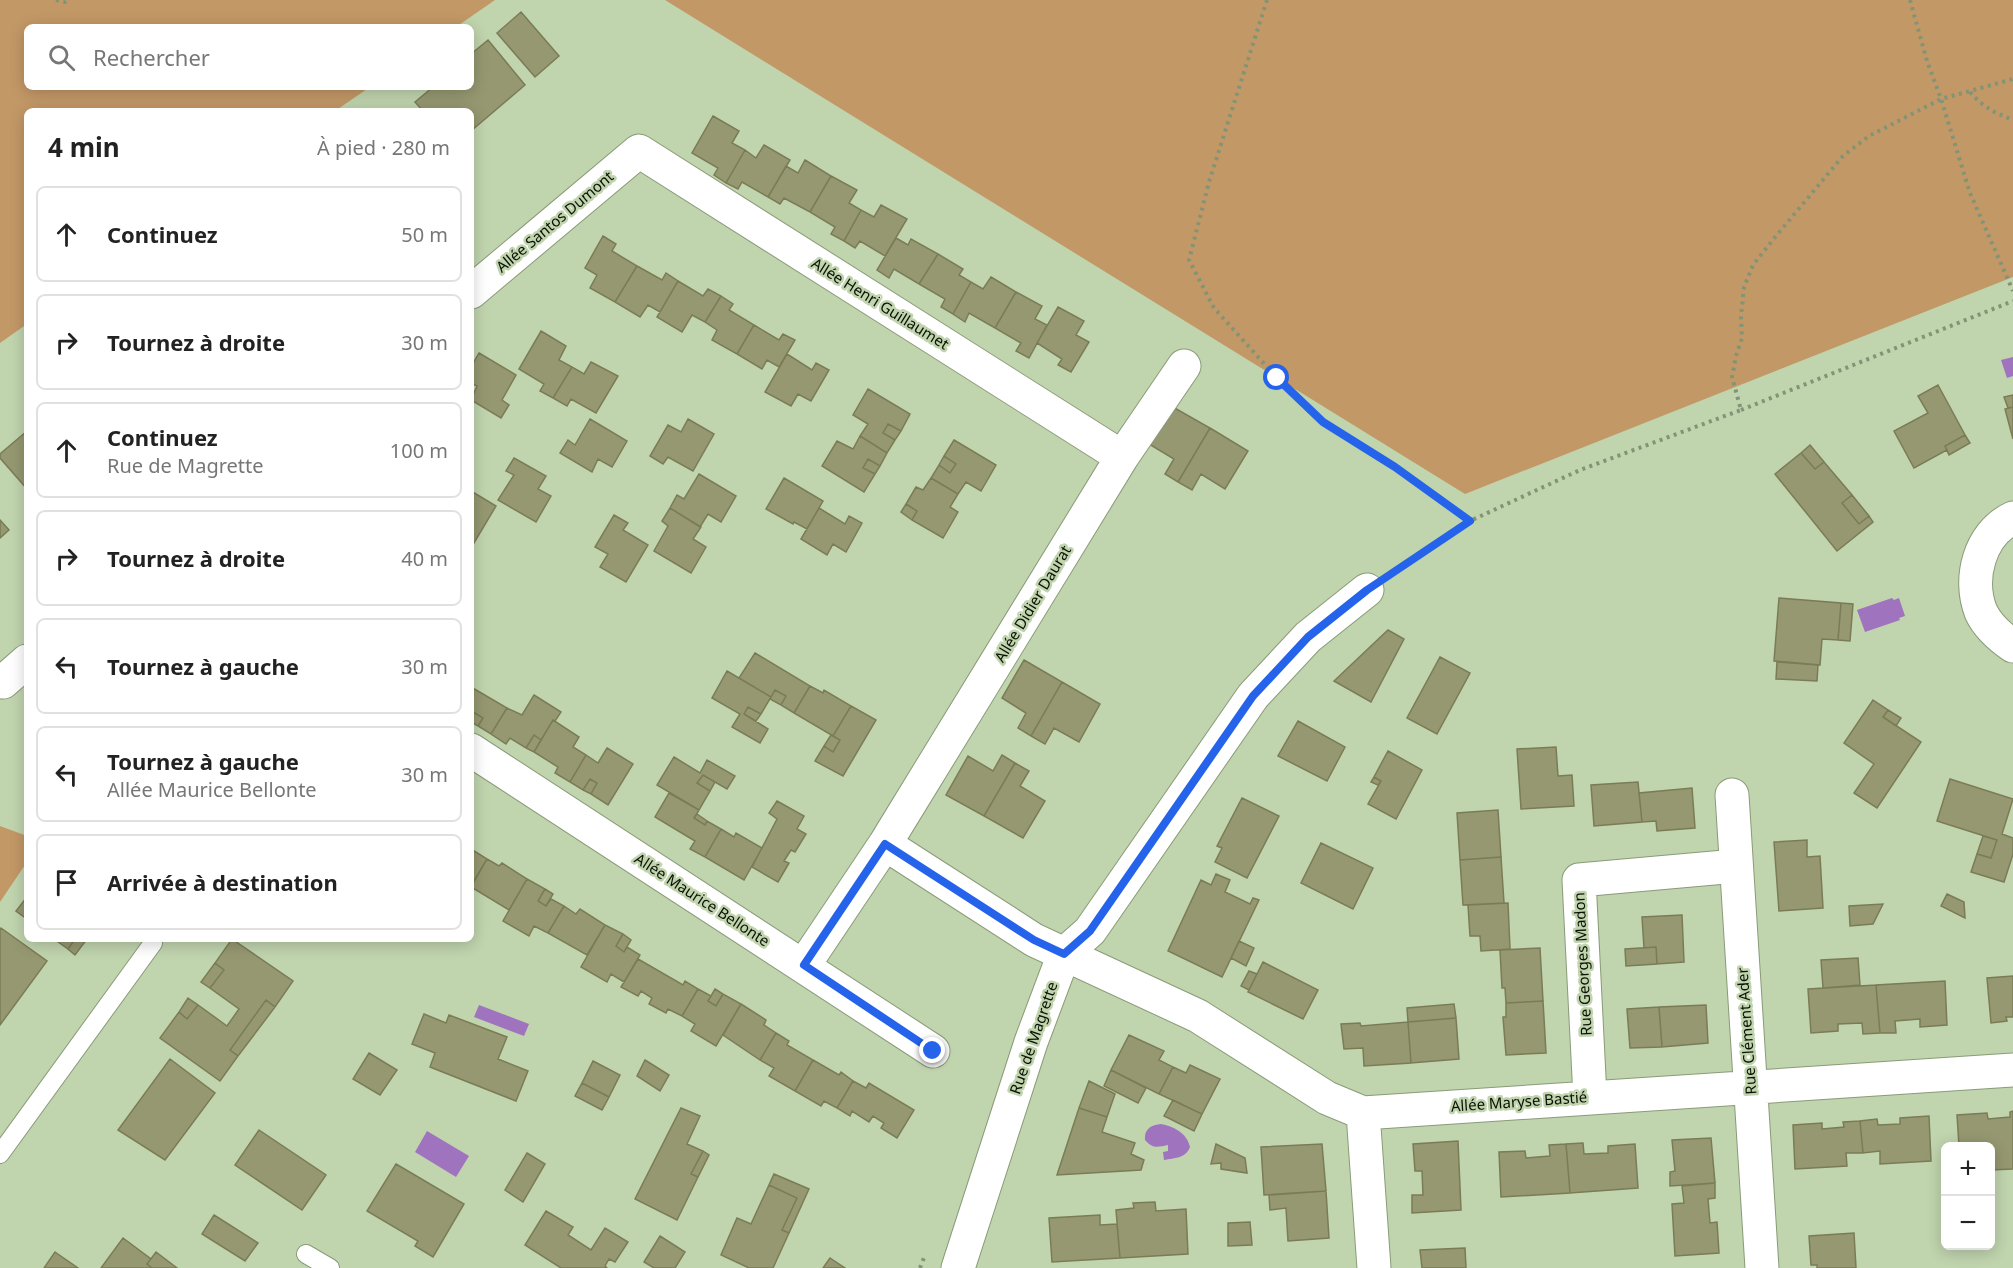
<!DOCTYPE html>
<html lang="fr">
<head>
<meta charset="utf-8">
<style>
  :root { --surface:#fff; --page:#f6f6f6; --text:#222; --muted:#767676; --line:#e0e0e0 }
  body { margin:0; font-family:"Noto Sans",sans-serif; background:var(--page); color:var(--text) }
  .controls { position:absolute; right:18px; bottom:18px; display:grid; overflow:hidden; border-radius:9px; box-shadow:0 3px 15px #0003 }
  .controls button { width:54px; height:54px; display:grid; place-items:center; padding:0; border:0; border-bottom:2px solid var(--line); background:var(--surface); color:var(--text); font:30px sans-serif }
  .stop { position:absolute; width:18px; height:18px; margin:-14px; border:4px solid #2563eb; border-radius:50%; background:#fff }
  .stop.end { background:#2563eb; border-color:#fff; box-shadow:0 2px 6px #0008 }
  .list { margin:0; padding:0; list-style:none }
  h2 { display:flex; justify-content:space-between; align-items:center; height:78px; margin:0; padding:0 24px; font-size:26px }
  h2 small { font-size:20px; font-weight:400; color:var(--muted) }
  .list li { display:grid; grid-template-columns:39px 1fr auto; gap:18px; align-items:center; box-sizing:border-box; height:96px; margin:0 12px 12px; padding:0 12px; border:2px solid var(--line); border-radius:9px }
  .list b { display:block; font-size:22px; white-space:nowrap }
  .list p { margin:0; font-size:20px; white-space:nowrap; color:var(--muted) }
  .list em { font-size:20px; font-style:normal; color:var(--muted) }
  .icon { flex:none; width:33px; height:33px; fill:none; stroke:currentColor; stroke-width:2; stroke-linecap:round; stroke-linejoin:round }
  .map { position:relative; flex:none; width:2013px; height:1268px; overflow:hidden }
  .search { position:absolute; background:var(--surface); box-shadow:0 3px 15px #0003; left:24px; top:24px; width:450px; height:66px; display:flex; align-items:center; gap:15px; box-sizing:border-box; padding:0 21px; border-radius:9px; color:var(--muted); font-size:22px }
  .panel { position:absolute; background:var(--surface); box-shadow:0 3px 15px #0003; left:24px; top:108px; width:450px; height:834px; border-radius:9px }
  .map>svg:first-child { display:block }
</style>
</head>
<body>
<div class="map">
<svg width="2013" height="1268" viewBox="0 0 2013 1268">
  <rect width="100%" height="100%" fill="#c0d4ae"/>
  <path fill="#c39867" d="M0,0H495L456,27H27V87H370L335,111H27V324L0,343Z
    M665,0H2013V277L1465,494Z
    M0,826L27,836V862L0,902Z"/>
  <path fill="#9f73bd" d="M2013,357V376L2007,378L2001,360Z
    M1892,598L1894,600L1899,598L1905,616L1899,618L1900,620L1865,632L1857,610Z
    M479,1005L529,1024L524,1036L474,1017Z
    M1161,1124C1173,1126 1187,1133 1190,1147C1186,1158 1175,1158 1164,1160L1163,1152L1168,1151V1145C1157,1147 1153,1149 1145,1140C1144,1129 1151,1125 1161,1124Z
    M427,1131L469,1156L456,1177L415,1152Z"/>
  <path fill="#969871" stroke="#7a7c56" stroke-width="1.5" d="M521,12L559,56L535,77L497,33Z
    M488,40L525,85L471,131V111H423L415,102L433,87H471V54Z
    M713,116L739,131L732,143L745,150L726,183L714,175L718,168L692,153Z
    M764,145L790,160L768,197L742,182L738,189L726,183L745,150L756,158Z
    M805,160L831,176L810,212L784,198L780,204L768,197L786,166L798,173Z
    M831,176L857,190L849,203L861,210L844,241L831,234L835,227L810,212Z
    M881,205L907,219L885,256L860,241L855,248L844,241L861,210L874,217Z
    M603,236L616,244L612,251L637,266L615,302L590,288L597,275L585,268Z
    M896,238L908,245L911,239L938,254L919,284L894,269L889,278L877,270Z
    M938,254L963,269L959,275L971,282L953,314L941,307L945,299L919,284Z
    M637,266L662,280L666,273L678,281L660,312L648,305L640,317L615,302Z
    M991,277L1016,292L995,328L969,313L965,322L953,314L971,282L983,289Z
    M678,281L703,296L708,289L721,296L705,322L692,315L682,332L657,317Z
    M1016,292L1042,306L1035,319L1047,325L1029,358L1016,351L1021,343L995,328Z
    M721,296L733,304L729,310L754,325L737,354L712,340L717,330L705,322Z
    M1058,307L1084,321L1076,335L1089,342L1071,372L1058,365L1062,359L1037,343Z
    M754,325L779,340L783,334L795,340L779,367L767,360L762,369L737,354Z
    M541,331L566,346L559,360L572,367L553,398L540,391L544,384L519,369Z
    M479,353L516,375L502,400L509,405L501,418L471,400L477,386L471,383V367Z
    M787,354L812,370L816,363L829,370L811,401L798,394L791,406L765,392Z
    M591,362L618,376L596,413L571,399L567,406L553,398L572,367L584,374Z
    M1938,385L1965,435L1945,446L1947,450L1914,468L1894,431L1928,413L1918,396Z
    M868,389L910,414L901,431L888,424L883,433L895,440L887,453L860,436L868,424L853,415Z
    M2013,395V407L2008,408L2004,397Z
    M1171,406L1210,428L1178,482L1165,474L1174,459L1149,444Z
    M2013,407V439L2005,409Z
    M590,419L627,441L612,467L598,459L592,472L560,453L568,440L575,445Z
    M688,419L714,434L693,471L668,457L663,464L650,456L668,425L681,432Z
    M888,424L901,431L895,440L883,433Z
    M1210,428L1248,451L1225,489L1201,474L1192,490L1178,482Z
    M27,431V489L0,458V454Z
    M1965,435L1970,443L1949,455L1945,446Z
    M860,436L887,453L880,466L868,459L863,468L875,474L864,492L822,466L837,441L853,449Z
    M954,440L996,465L981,491L966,482L958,494L931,478L939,465L950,473L956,464L944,456Z
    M1810,445L1824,462L1815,469L1801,453Z
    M1801,453L1815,469L1824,462L1852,495L1842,503L1859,524L1869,516L1873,522L1837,551L1775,474Z
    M944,456L956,464L950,473L939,465Z
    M514,458L546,476L538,489L551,496L536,522L498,500L514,475L506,471Z
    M868,459L880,466L875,474L863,468Z
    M699,474L736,496L721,522L708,514L700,527L670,508L677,495L684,499Z
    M784,478L823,501L807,529L794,522L793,524L766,509Z
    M931,478L958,494L950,507L958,512L943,538L912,520L917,511L906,504L916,487L923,490Z
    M471,491L496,506L474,543L471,541Z
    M1852,495L1869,516L1859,524L1842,503Z
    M906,504L917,511L912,520L901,512Z
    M670,508L701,527L693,539L706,547L691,573L654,551L668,526L662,521Z
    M819,508L845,524L849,516L862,523L846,552L833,544L827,555L801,539Z
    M614,515L628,523L623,530L648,545L626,582L600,567L608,554L595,547Z
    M0,520L9,530L0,538Z
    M1779,598L1841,603L1838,640L1822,639L1820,665L1774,661Z
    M1841,603L1853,604L1850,641L1838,640Z
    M1388,630L1404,639L1371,702L1334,681Z
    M755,653L810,686L794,713L781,705L786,696L775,690L771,697L739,678Z
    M1440,657L1470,673L1437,734L1407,718Z
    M1024,660L1062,682L1031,736L1018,728L1026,713L1002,698Z
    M1777,662L1818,665L1817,681L1776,679Z
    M727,671L771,697L761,714L748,707L744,714L768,729L760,743L732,727L740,714L712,698Z
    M1062,682L1100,704L1079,742L1054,728L1045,744L1031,736Z
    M810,686L823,693L824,690L851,706L833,736L794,713Z
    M471,687L507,708L491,734L478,726L483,718L473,712L471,716Z
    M775,690L786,696L781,705L770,699Z
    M534,695L561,712L555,721L553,720L541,740L534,735L526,748L510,738L506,744L491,734L507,708L522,715Z
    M1873,700L1888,710L1883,717L1921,742L1877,808L1854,793L1874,764L1844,743Z
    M851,706L876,720L843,776L815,761L824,746L833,752L840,740L833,736Z
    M748,707L761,714L756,721L744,714Z
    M1888,710L1901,718L1896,726L1883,717Z
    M473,712L483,718L478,726L471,722Z
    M553,720L579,737L573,747L586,755L570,782L555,773L558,767L534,752Z
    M1298,721L1345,747L1327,781L1278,756Z
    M534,735L541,740L534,752L526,748Z
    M831,735L840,740L833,752L824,746Z
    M1556,747L1558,776L1572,775L1574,806L1521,809L1517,749Z
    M607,748L633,764L608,805L591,794L597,783L590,779L583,790L570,782L586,755L598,763Z
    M1388,751L1422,770L1396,819L1368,804L1381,781L1374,777Z
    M1002,755L1015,763L984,816L946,795L968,756L993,771Z
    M674,757L700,773L707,760L735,776L727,789L703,775L697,783L710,791L699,810L657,785Z
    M1015,763L1029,771L1020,786L1045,801L1023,838L984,816Z
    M703,775L715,782L710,791L697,783Z
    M1374,777L1381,781L1378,785L1371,782Z
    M590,779L597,783L591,794L583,790Z
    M1950,779L2013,799L2002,834L2013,838V854L2004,882L1971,872L1977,854L1991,858L1997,840L1937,821Z
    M1638,782L1642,822L1594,826L1591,785Z
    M1692,788L1695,828L1657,831L1656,821L1642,822L1639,793Z
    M669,793L699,810L694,818L705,825L707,821L721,829L705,857L690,849L695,841L655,817Z
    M1242,798L1279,816L1247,878L1215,862L1222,848L1217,846Z
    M777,801L804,816L797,829L806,834L795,852L791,850L784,861L789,863L778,882L752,867L777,819L769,813Z
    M1498,810L1501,857L1460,860L1457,813Z
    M697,814L707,821L705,825L694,818Z
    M721,829L734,837L736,833L762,848L744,880L705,857Z
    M1983,836L1997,840L1991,858L1977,854Z
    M1807,840V857L1820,856L1823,908L1779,911L1774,842Z
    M1321,843L1373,868L1353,909L1301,883Z
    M471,849L487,859L471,886Z
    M1501,857L1504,903L1463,905L1460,860Z
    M487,859L499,866L502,863L527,879L509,910L471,887Z
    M1216,874L1230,880L1225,892L1250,904L1253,898L1259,900L1222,977L1168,951L1201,880L1211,885Z
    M527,879L545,889L538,901L546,906L551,899L564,906L548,933L534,926L529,936L503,921Z
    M545,889L553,894L546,906L538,901Z
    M1947,894L1964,902L1965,918L1941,906Z
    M27,897V919L16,911Z
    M1508,903L1510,949L1481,951L1480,936H1470L1468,905Z
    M1883,904L1873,924L1850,926L1849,906Z
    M564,906L576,914L580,909L605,925L587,955L548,933Z
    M1682,915L1684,962L1657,964L1656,947L1644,948L1642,917Z
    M605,925L623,934L616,946L624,952L627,947L640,955L624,982L611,974L607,982L581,967Z
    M1,928L47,961L0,1025V930Z
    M623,934L631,940L624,952L616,946Z
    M54,939H75L68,949Z
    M75,939H87L75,955L68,949Z
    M232,939L293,981L275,1007L266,1000L230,1050L238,1056L220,1081L160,1038L179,1012L187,1019L198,1005L227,1026L239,1009L210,988L224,970L215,963Z
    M1239,941L1254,948L1246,966L1231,958Z
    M1656,947L1657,964L1626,966L1625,949Z
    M1540,948L1543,1001L1506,1003L1505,988H1502L1500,950Z
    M1858,958L1860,985L1823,988L1821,960Z
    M638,959L683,985L685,981L698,989L682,1016L668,1009L666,1013L649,1004L652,998L641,991L638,996L621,987Z
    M1263,962L1318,990L1303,1019L1248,992Z
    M215,963L224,970L210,988L201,982Z
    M1249,971L1257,974L1249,990L1241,986Z
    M2013,976V1017H2006L2007,1021L1991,1023L1987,978Z
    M1945,981L1947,1025L1920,1027V1019L1895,1021L1896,1033H1880L1876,985Z
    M1876,985L1880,1033L1863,1034L1862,1023L1838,1024V1031L1811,1033L1808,989Z
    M698,989L711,996L708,1001L716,1006L723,994L741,1004L716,1046L691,1031L695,1024L682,1016Z
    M715,989L723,994L716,1006L708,1001Z
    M188,998L198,1005L187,1019L179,1012Z
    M266,1000L275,1007L238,1056L230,1050Z
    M1543,1001L1546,1053L1506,1055L1503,1017H1506V1003Z
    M741,1004L766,1020L764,1025L776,1033L760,1060L723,1035Z
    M1454,1004L1456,1018L1408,1022L1407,1008Z
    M1706,1005L1708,1043L1662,1047L1659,1007Z
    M1659,1007L1662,1047L1630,1048L1627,1009Z
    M424,1014L446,1023L449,1015L507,1037L498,1059L528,1071L516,1101L430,1067L435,1053L412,1044Z
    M1456,1018L1459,1059L1411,1063L1408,1022Z
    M1408,1022L1411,1063L1364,1066L1363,1048L1344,1049L1341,1024L1360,1023L1361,1026Z
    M776,1033L789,1041L787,1045L813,1060L795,1091L769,1076L774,1068L760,1060Z
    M1129,1035L1164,1051L1159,1060L1173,1067L1159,1094L1111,1070Z
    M369,1053L397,1070L380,1095L353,1079Z
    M170,1059L215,1093L165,1160L118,1130Z
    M645,1060L669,1075L660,1091L637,1076Z
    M813,1060L839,1075L841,1072L853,1081L837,1108L824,1101L821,1106L795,1091Z
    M593,1061L620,1075L609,1097L582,1083Z
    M1190,1065L1220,1079L1202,1114L1159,1094L1173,1067L1186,1073Z
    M1111,1070L1146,1088L1138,1103L1104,1086Z
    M853,1081L866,1088L869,1083L914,1110L897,1138L881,1128L884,1123L873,1116L869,1122L852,1111L850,1116L837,1108Z
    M1089,1081L1115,1094L1107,1117L1079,1108Z
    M582,1083L609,1097L602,1110L575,1096Z
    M1173,1100L1202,1114L1194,1131L1164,1116Z
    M681,1108L700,1116L687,1144L703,1151L691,1174L698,1177L677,1220L635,1199Z
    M1079,1108L1107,1117L1102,1132L1135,1143L1131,1154L1144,1160L1141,1170L1057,1175Z
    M2013,1111V1169L1991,1170L1990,1146H1959L1957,1115L1987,1113L1988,1119L2010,1117V1112Z
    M1929,1116L1931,1161L1880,1164V1151L1863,1153L1860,1121L1877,1119L1878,1125L1900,1124V1118Z
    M1860,1121L1863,1153H1846L1847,1166L1795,1169L1793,1125L1822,1123V1129L1844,1127L1843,1122Z
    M259,1130L326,1175L302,1210L235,1165Z
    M1711,1138L1715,1183L1670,1186V1172L1675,1171L1672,1140Z
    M1458,1141L1461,1210L1412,1213V1195H1423L1422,1171H1415L1413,1144Z
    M1583,1143L1584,1154L1608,1153V1146L1635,1144L1638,1188L1570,1193L1566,1144Z
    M1216,1144L1245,1158L1247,1173L1221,1169V1163L1211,1164Z
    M1322,1144L1326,1191L1264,1195L1261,1147Z
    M1566,1144L1570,1193L1501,1197L1499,1152L1525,1151L1526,1158L1550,1156L1549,1145Z
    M703,1151L709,1155L698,1177L691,1174Z
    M527,1153L545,1164L523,1202L505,1190Z
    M396,1164L464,1204L433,1257L415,1246L418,1241L367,1211Z
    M774,1174L809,1189L789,1233L782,1230L797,1198L769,1185Z
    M1715,1183V1198L1708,1199L1710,1223L1717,1222L1719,1253L1675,1256L1672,1204L1684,1203L1682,1186Z
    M769,1185L797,1198L782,1230L789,1233L773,1268H749L721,1255L737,1218L751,1224Z
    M1326,1191L1329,1238L1288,1241L1286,1208L1270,1210L1269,1195Z
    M1155,1202L1156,1211L1186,1209L1188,1254L1120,1258L1116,1210L1134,1208L1133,1203Z
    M546,1211L573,1227L568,1235L591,1250L605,1228L628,1242L615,1262L609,1259L605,1266L607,1268H561L525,1245Z
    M214,1215L258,1243L245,1261L202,1234Z
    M1100,1215V1225L1117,1224L1120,1258L1052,1262L1049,1218Z
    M1250,1222L1252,1245L1228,1246V1223Z
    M1854,1233L1856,1268H1817V1265H1811L1809,1236Z
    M660,1236L685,1252L675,1268H654L644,1262Z
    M123,1238L151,1259L147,1264L152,1268H101Z
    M1465,1248L1466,1268H1422L1420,1250Z
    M55,1252L78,1268H44Z
    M156,1252L177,1268H152L147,1264Z
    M830,1258L845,1268H823Z"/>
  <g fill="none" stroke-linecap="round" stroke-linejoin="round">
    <g stroke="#899b78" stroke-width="20">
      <path id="service" d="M0,1154L153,943
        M306,1254L330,1268"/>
    </g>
    <g stroke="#899b78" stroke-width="35">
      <path id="minor" d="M471,292L639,151L1122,457
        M2013,518C1979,534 1968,579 1981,612C1988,627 2000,637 2013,646
        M3,682L27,661
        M471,750L933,1051
        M1732,795L1762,1268
        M885,844L1122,457L1184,366
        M804,965L885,844L1034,940L1198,1016L1327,1098L1363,1113L2013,1070
        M1590,1097L1579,880L1736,866
        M1363,1113L1374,1268
        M958,1268L1031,1042L1064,954L1090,931L1253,696L1308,637L1367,590"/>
    </g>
    <path stroke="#839375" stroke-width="4" stroke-dasharray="3 4.5" stroke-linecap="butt" d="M56,0L65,2L67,0
      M1267,0L1209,182L1189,260L1214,308L1277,378L1323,422L1395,467L1470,521
      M1910,0L1927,61L1941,99L1970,193L2013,291
      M1970,92C1983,107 1995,113 2013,120
      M1741,410L2013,301
      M1392,573L1470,521L1580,470L1741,410L1732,377L1736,356L1742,338L1741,317L1744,287L1753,265L1776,236L1843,156L1869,136L1941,99L2013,79
      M920,1268L925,1255"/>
    <use href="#service" stroke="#fff" stroke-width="18"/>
    <use href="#minor" stroke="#fff" stroke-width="33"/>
  </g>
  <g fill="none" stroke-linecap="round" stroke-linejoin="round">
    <path stroke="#2563eb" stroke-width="8" d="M933,1051L804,965L885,844L1034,940L1064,954L1090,931L1253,696L1308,637L1367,590L1470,521L1395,467L1323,422L1277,378"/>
  </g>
  <g text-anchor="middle" stroke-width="5" stroke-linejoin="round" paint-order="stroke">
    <g font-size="15" fill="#0b1205" stroke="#c0d4ae">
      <text transform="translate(555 222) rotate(-40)" y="5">Allée Santos Dumont</text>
      <text transform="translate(880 304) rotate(32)" y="5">Allée Henri Guillaumet</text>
      <text transform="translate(1033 604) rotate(-59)" y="5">Allée Didier Daurat</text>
      <text transform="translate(702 900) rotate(33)" y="5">Allée Maurice Bellonte</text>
      <text transform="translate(1583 964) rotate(-93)" y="5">Rue Georges Madon</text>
      <text transform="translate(1747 1031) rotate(-94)" y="5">Rue Clément Ader</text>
      <text transform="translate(1034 1038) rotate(-71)" y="5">Rue de Magrette</text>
      <text transform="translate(1519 1102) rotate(-4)" y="5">Allée Maryse Bastié</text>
    </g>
  </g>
</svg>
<div class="controls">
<button>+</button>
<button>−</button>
</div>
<div class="stop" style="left:1277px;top:378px"></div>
<div class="stop end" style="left:933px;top:1051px"></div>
<div class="search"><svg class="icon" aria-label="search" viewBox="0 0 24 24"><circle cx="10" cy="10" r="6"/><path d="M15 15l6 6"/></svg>Rechercher</div>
<section class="panel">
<h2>4 min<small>À pied · 280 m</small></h2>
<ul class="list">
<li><svg class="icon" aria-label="ahead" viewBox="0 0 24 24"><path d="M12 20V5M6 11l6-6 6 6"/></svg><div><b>Continuez</b></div><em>50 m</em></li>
<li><svg class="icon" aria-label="right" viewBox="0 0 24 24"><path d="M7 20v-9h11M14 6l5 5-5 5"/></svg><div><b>Tournez à droite</b></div><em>30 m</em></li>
<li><svg class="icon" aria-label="ahead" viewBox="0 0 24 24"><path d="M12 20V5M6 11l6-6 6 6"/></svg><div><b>Continuez</b><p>Rue de Magrette</p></div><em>100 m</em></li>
<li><svg class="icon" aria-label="right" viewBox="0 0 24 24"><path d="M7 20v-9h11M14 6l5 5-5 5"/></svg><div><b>Tournez à droite</b></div><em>40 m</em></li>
<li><svg class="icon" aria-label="left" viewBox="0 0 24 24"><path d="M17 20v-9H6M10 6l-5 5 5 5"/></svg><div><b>Tournez à gauche</b></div><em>30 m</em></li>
<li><svg class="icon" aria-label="left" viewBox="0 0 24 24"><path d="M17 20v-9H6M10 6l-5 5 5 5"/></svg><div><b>Tournez à gauche</b><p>Allée Maurice Bellonte</p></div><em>30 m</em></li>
<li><svg class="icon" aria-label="arrive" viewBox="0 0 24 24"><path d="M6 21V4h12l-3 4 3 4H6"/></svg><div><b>Arrivée à destination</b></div></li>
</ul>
</section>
</div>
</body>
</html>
